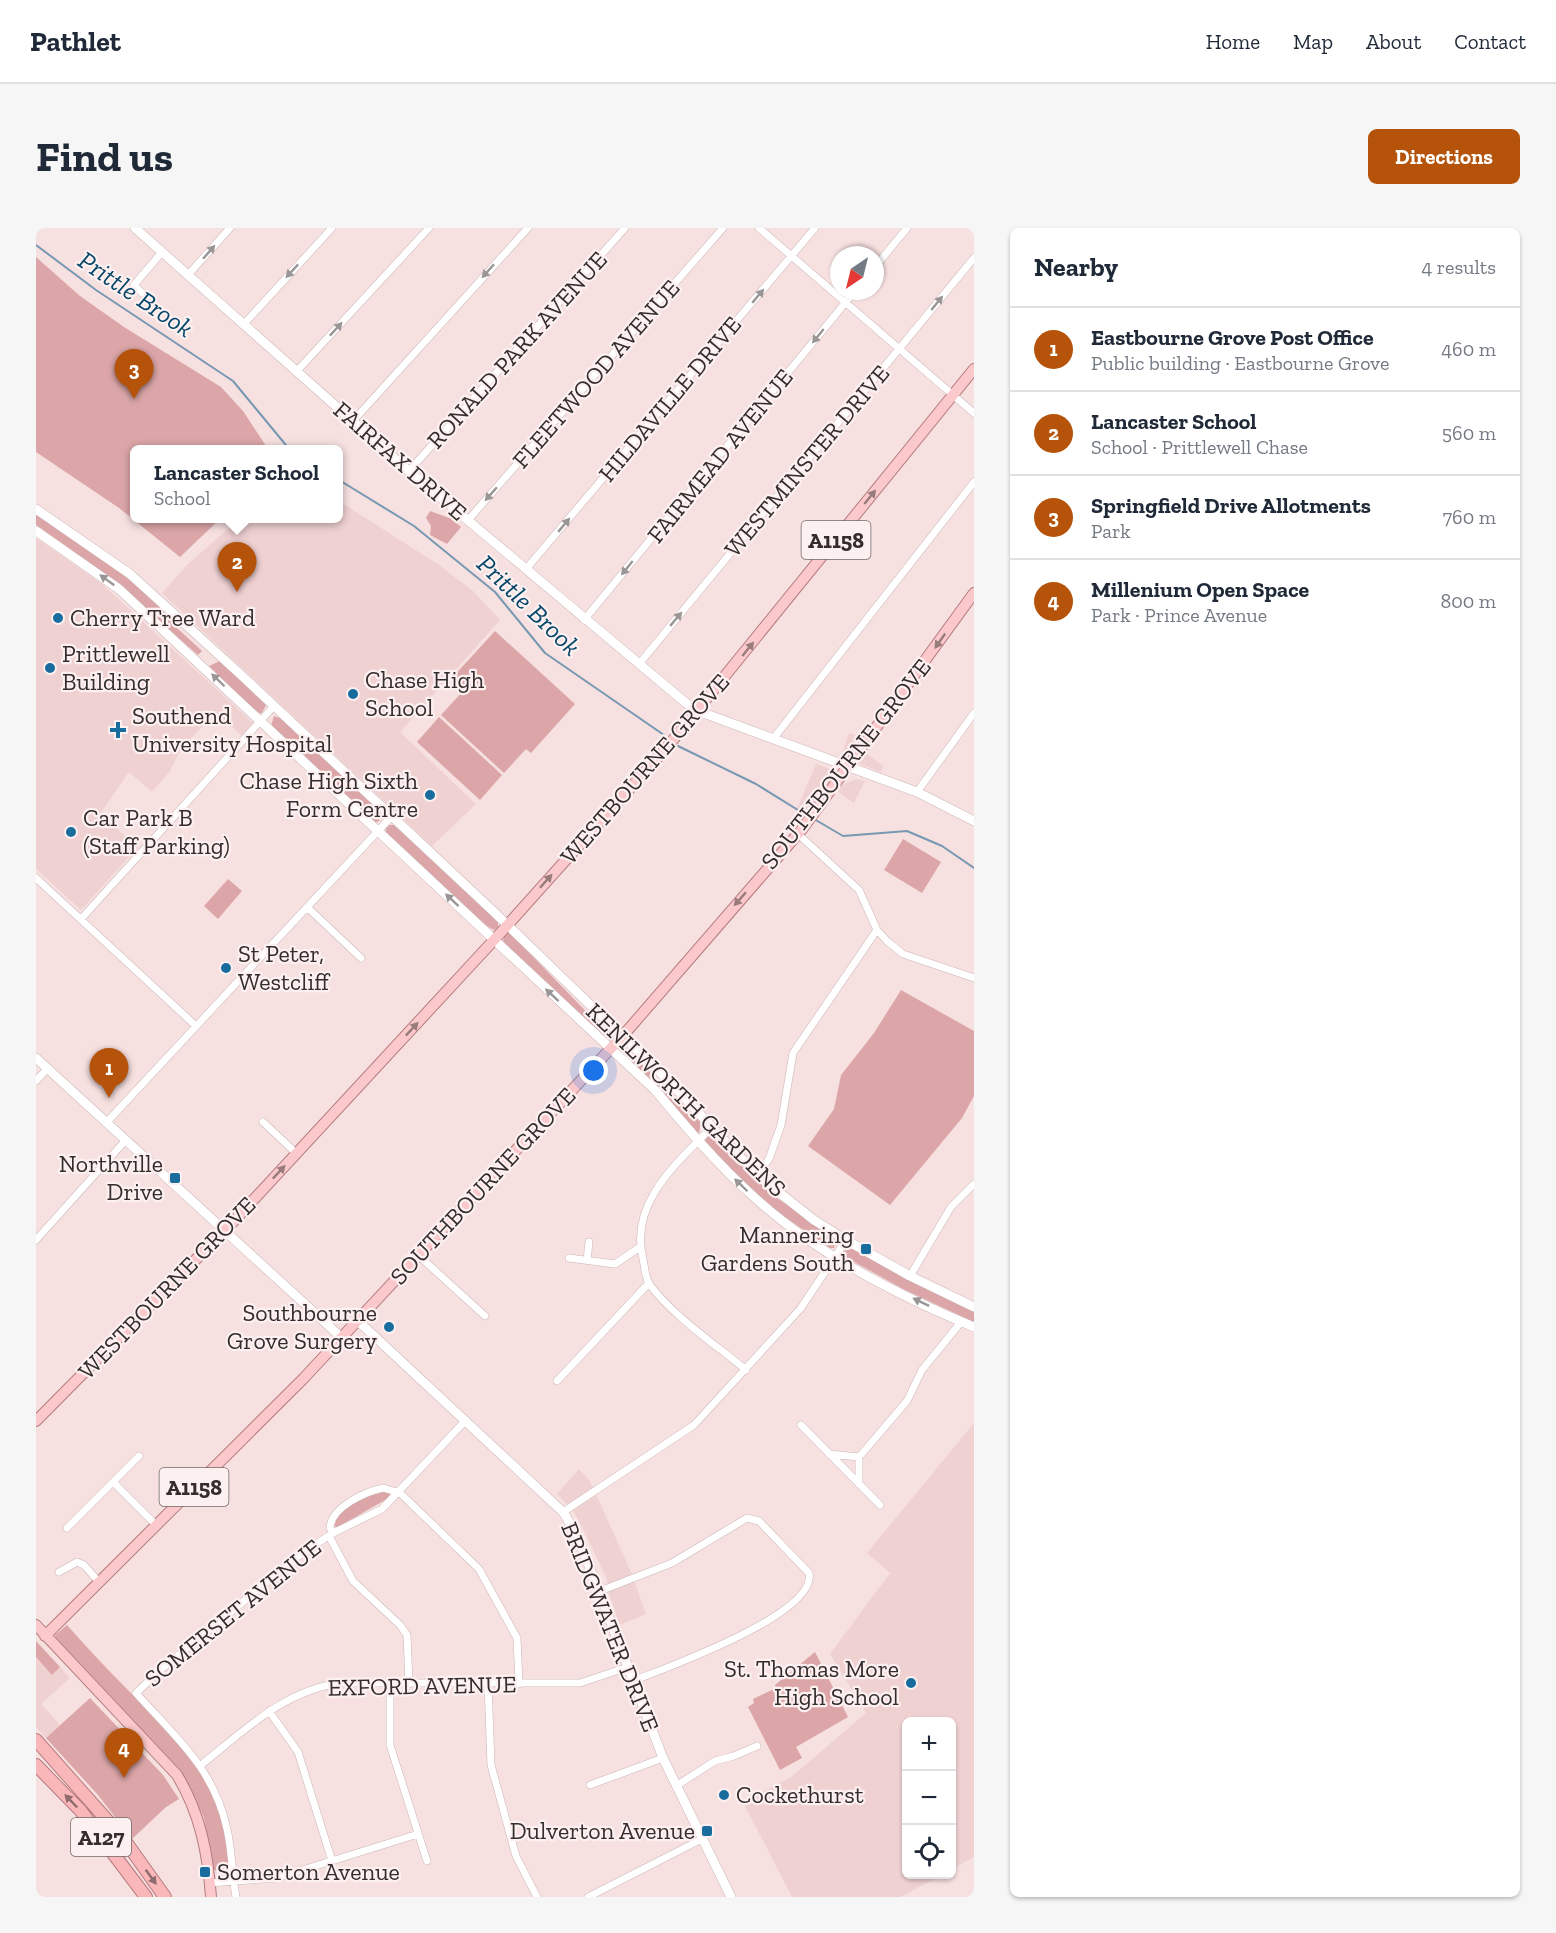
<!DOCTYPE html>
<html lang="en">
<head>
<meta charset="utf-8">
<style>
  :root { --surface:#fff; --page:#f6f6f7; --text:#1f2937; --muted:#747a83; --line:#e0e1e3; --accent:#b45309 }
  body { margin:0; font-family:"Zilla Slab",serif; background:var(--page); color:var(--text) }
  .controls { position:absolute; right:18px; bottom:18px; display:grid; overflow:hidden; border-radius:9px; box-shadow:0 2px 4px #0004 }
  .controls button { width:54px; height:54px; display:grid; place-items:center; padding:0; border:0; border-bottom:2px solid var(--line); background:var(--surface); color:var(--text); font:30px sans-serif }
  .compass { position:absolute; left:794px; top:18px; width:54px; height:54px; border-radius:50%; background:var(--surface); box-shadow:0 2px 4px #0004; rotate:215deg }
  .you { position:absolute; left:558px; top:843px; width:21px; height:21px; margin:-15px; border:4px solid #fff; border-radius:50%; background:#1a73e8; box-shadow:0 0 0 9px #1a73e833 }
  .badge { display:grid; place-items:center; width:39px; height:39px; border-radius:50%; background:var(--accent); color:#fff; font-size:20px; font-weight:700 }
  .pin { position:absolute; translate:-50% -50px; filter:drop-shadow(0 2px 3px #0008) }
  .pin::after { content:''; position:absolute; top:32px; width:21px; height:18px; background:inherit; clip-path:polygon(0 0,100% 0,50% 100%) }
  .popup { position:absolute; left:94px; top:217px; width:213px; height:78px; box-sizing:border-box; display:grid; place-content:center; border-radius:9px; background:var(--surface); filter:drop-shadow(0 2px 4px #0005); font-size:20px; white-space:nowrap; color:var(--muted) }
  .popup b { font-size:22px; color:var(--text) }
  .popup::after { content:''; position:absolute; left:50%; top:100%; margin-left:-12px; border:12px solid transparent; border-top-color:var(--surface) }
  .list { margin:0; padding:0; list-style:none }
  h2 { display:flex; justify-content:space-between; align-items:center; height:78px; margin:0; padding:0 24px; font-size:26px }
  h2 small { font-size:20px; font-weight:400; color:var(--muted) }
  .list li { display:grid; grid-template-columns:39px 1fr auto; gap:18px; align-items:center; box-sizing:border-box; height:84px; padding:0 24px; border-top:2px solid var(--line) }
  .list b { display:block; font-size:22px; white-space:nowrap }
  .list p { margin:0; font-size:20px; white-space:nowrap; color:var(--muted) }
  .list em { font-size:20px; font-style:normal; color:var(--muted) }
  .icon { flex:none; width:33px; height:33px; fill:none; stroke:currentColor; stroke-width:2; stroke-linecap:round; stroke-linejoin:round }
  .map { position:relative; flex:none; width:938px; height:1669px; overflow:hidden; border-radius:9px }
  header { display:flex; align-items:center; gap:36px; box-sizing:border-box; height:84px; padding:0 30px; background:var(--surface); border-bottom:2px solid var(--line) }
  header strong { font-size:28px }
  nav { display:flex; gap:33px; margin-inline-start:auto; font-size:21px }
  .intro { display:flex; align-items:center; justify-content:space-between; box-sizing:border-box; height:144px; padding:0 36px }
  h1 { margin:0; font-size:42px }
  .button { padding:15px 27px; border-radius:9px; background:var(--accent); color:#fff; font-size:21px; font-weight:700 }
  main { display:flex; gap:36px; padding:0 36px }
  aside { flex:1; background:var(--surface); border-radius:9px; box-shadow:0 2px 4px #0004 }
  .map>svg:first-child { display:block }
</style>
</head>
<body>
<header>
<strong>Pathlet</strong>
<nav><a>Home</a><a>Map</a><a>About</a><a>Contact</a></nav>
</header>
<div class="intro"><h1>Find us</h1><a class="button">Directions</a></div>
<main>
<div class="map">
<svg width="938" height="1669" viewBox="0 0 938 1669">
  <rect width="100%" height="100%" fill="#f7e0e0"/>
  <path fill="#f0d1d2" d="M303,273L403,337L437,363L464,392L364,504L440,576L396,618L126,365L151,337L203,291L303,290Z
    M0,310L65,355L217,495L206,508L186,490L177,487L145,521L134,543L116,564L93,544L64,586L102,619L45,682L0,641Z
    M813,505L826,509L809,532L804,531Z
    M830,525L847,538L845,544L821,535Z
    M780,536L796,542L798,547L769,586L761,581Z
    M820,551L829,553L818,575L801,563L806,557Z
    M938,1195V1629L916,1641L915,1494H870V1646L906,1647L864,1669H756L707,1574L755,1549L830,1485L794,1426L854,1345L831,1325Z
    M543,1241L554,1253L595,1344L610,1386L584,1397L573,1366L571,1351L552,1311L538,1284L521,1266Z
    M0,1429L16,1446L24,1439L34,1450L5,1476L24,1497L10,1510L0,1499Z"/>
  <path fill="#dca6a8" d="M0,29L44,68L88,99L185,159L207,183L232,221L99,222V290L184,291L144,329L83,280L0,224Z
    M394,283L416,291L425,299L411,316L394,307L395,298L390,290Z
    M0,285L84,343L135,388L141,400L166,423L162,427L71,347L0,297Z
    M459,403L539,476L495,525L490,521L468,545L405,487L427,463L415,451Z
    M184,433L230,477L226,485H221L173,438Z
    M238,488L244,490L346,585L343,593L339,595L235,498Z
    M403,489L466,547L444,572L381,514Z
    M354,597H358L462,694V699L458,702L451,698L350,606V600Z
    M867,611L905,634L886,665L848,642Z
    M192,651L206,663L182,691L168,678Z
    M469,705H474L570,804L566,809L467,714Z
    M865,762L938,803V868L926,890L854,977L772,918L798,881L805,847L838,805Z
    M588,818L665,895L663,905L658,904L581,823V820Z
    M671,908L678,909L738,968L800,1011L798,1020H794L730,976L668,915Z
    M813,1019L938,1083V1094L869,1062L811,1030L807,1024Z
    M354,1263L356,1268L302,1299L297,1298C307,1276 331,1265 354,1263Z
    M31,1397C49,1417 68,1438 87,1457C103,1474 122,1487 137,1504C172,1543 192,1588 194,1640L175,1643L168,1590L145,1543L20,1412L19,1407Z
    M0,1413L24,1439L16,1447L0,1429Z
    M779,1424L812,1489L760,1519L766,1530L744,1542L712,1479L718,1475L717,1471L740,1460L739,1457Z
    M54,1470L127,1547L143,1571L130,1579L96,1611L62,1567L10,1510Z"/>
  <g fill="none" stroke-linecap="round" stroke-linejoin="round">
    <path stroke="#7798b2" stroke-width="2" d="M0,17L60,62L197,153L254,222
      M303,252L378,298L459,364L509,425L628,507
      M642,518L720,556L770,587
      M778,591L807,608L871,603L906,618L938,640"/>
    <g stroke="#cbb6b6" stroke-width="8">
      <path id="minor" d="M723,0L938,185
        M839,39L871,0
        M152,47L194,0
        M106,65L98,57L126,24
        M207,97L296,0
        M260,144L393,0
        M317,193L492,0
        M373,243L589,0
        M433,291L687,0
        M490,341L779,0
        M548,392L819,63
        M603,436L938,30
        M737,511L938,254
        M881,564L938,485
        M762,606L823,662L841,702L851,713L867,726L938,750
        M0,650L160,798
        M271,679L325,730
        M45,691L238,478
        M0,853L11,841
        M227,894L260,925
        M70,895L356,588
        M675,900C640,936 593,975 607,1031C609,1039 609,1051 614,1057C637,1088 680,1117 710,1142
        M721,947L733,931L745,897L757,825L841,702
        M0,1012L89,913
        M382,1027L449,1088
        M533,1030L579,1036L604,1019
        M551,1032L553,1014
        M874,1048L915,979L938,956
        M521,1153L613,1055
        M765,1197L844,1277
        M793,1226L823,1229L871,1173L886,1142L925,1094
        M77,1254L120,1297
        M823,1256V1229
        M527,1284L658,1197L765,1080L810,1012
        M31,1300L103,1228
        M297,1305L294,1300C295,1279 329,1264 347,1260L364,1265L443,1341L481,1410L483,1456
        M293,1308L317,1353L364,1397L371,1407L373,1456
        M23,1344L41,1334L48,1337L63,1354
        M564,1363L636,1335L711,1290L723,1293L773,1345C782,1386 629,1440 597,1453
        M452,1455L455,1537L480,1628L501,1669
        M354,1456V1517L391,1633
        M233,1483L262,1524L296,1633
        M165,1537C208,1503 248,1462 305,1455H544L592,1439
        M554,1557L627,1530
        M640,1558L679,1533L698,1528L721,1518
        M174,1655L241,1650L382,1606
        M200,1669C196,1646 196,1623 191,1601C178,1540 139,1509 100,1465L128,1439L265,1326L297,1305L346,1281L430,1192
        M552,1669L666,1611"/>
    </g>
    <g stroke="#cbb6b6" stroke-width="10">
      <path id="tertiary" d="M99,0L373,243L650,475L662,483L881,564L938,593
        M0,281L94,346L203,445L457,683L630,850L721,947L778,992L810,1012L874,1048L938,1079
        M0,303L83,361L619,862C650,899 682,937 718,969C780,1026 861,1067 938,1099
        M0,830L306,1110
        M322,1093L527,1284L541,1307L627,1530L695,1669"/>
    </g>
    <g stroke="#b47b7e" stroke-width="12">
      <path id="primary" d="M0,1193L196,995L458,712L632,518L938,141
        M0,1397L141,1547C164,1585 172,1625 175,1669
        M9,1408L267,1151L591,803L767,600L938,365"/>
    </g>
    <g stroke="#b47b7e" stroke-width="14">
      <path id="trunk" d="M0,1512L87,1610L129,1669
        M0,1537L45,1583L110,1669"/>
    </g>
    <use href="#minor" stroke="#fff" stroke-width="7"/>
    <use href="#tertiary" stroke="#fff" stroke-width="9"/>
    <use href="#primary" stroke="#fbc9cb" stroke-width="10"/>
    <use href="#trunk" stroke="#fab7ba" stroke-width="12"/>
  </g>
  <defs><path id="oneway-solid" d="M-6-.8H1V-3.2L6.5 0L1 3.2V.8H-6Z" transform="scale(1.5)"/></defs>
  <g fill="#9a9696">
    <use href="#oneway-solid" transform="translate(173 24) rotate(-49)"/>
    <use href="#oneway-solid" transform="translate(256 43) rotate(133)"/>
    <use href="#oneway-solid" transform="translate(452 43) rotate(132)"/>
    <use href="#oneway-solid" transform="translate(722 68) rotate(-50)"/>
    <use href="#oneway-solid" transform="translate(901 75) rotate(-51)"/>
    <use href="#oneway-solid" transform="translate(300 101) rotate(-47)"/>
    <use href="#oneway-solid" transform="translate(782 108) rotate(129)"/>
    <use href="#oneway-solid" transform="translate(455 266) rotate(131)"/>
    <use href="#oneway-solid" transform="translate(528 297) rotate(-50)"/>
    <use href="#oneway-solid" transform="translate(591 340) rotate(129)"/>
    <use href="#oneway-solid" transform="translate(71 352) rotate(-144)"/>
    <use href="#oneway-solid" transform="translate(640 391) rotate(-50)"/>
    <use href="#oneway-solid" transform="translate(182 452) rotate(-136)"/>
    <use href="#oneway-solid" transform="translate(416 672) rotate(-137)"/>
    <use href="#oneway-solid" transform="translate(516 767) rotate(-137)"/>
    <use href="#oneway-solid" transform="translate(705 957) rotate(-136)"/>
    <use href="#oneway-solid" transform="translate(885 1074) rotate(-154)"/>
  </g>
  <g fill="#987b7c">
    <use href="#oneway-solid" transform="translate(834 269) rotate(-51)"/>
    <use href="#oneway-solid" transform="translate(904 413) rotate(125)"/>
    <use href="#oneway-solid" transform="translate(712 421) rotate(-51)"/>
    <use href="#oneway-solid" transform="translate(510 653) rotate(-48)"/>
    <use href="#oneway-solid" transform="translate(704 671) rotate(131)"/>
    <use href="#oneway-solid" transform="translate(376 801) rotate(-47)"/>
    <use href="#oneway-solid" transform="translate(243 944) rotate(-47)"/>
  </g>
  <g fill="#8e6b6c">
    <use href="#oneway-solid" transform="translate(35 1573) rotate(-134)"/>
    <use href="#oneway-solid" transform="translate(115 1649) rotate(54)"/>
  </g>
  <g fill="#186d9e" stroke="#fdf0f0" stroke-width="2">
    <circle cx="22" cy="390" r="6"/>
    <circle cx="14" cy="440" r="6"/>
    <circle cx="317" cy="466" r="6"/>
    <path d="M79 493h6v6h6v6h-6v6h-6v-6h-6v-6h6z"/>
    <circle cx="394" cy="567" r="6"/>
    <circle cx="35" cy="604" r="6"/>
    <circle cx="190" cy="740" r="6"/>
    <rect x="133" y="944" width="12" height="12" rx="3"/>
    <rect x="824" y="1015" width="12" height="12" rx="3"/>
    <circle cx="353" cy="1099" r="6"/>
    <circle cx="875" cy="1455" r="6"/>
    <circle cx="688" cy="1567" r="6"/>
    <rect x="665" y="1597" width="12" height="12" rx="3"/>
    <rect x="163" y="1638" width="12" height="12" rx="3"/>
  </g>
  <g text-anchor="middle" stroke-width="4.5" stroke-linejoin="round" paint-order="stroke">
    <g fill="#fdf0f0" stroke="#716868" stroke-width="1.5">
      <rect x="765.5" y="293" width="69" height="38" rx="4.5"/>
      <rect x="123.5" y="1240" width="69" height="38" rx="4.5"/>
      <rect x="35" y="1590" width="60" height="38" rx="4.5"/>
    </g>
    <g font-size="22" font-weight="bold" fill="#352d2d">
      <text x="800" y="320">A1158</text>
      <text x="158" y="1267">A1158</text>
      <text x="65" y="1617">A127</text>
    </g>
    <g font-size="24" fill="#352d2d" stroke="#fdf0f0">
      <text transform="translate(481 122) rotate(-48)" y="8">RONALD PARK AVENUE</text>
      <text transform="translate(560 146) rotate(-49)" y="8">FLEETWOOD AVENUE</text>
      <text transform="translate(634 171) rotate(-50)" y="8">HILDAVILLE DRIVE</text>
      <text transform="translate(684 228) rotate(-51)" y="8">FAIRMEAD AVENUE</text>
      <text transform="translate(364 233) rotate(41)" y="8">FAIRFAX DRIVE</text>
      <text transform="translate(771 233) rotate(-50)" y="8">WESTMINSTER DRIVE</text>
      <text transform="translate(810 536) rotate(-52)" y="8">SOUTHBOURNE GROVE</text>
      <text transform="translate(609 541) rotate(-49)" y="8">WESTBOURNE GROVE</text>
      <text transform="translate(650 872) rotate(44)" y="8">KENILWORTH GARDENS</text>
      <text transform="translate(447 958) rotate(-47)" y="8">SOUTHBOURNE GROVE</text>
      <text transform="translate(131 1060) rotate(-46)" y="8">WESTBOURNE GROVE</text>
      <text transform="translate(197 1385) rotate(-39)" y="8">SOMERSET AVENUE</text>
      <text transform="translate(574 1399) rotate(68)" y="8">BRIDGWATER DRIVE</text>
      <text transform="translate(386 1458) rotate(-1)" y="8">EXFORD AVENUE</text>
    </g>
    <g font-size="24" fill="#352d2d" stroke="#fdf0f0" text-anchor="start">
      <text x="34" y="398">Cherry Tree Ward</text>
      <text x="26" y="434">Prittlewell<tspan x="26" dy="28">Building</tspan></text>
      <text x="329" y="460">Chase High<tspan x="329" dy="28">School</tspan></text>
      <text x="96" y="496">Southend<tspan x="96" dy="28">University Hospital</tspan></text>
      <text x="382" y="561" text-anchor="end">Chase High Sixth<tspan x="382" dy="28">Form Centre</tspan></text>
      <text x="47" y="598">Car Park B<tspan x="47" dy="28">(Staff Parking)</tspan></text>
      <text x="202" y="734">St Peter,<tspan x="202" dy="28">Westcliff</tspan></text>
      <text x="127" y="944" text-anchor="end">Northville<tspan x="127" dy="28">Drive</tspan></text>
      <text x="818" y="1015" text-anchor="end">Mannering<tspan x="818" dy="28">Gardens South</tspan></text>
      <text x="341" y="1093" text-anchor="end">Southbourne<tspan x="341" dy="28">Grove Surgery</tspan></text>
      <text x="863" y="1449" text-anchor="end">St. Thomas More<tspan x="863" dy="28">High School</tspan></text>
      <text x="700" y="1575">Cockethurst</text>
      <text x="659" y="1611" text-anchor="end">Dulverton Avenue</text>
      <text x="181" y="1652">Somerton Avenue</text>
    </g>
    <g font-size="26" font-style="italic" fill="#054669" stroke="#fdf0f0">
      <text transform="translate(100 66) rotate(34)" y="9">Prittle Brook</text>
      <text transform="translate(493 377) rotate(44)" y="9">Prittle Brook</text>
    </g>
  </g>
</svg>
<div class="controls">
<button>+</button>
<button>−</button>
<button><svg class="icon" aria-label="locate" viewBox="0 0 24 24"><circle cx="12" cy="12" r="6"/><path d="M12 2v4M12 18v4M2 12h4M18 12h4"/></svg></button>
</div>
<svg class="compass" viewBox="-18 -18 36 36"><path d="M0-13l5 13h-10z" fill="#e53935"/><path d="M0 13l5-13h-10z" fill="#747a83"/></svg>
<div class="you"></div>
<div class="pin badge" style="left:73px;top:870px">1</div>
<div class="pin badge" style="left:201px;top:364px">2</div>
<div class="popup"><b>Lancaster School</b>School</div>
<div class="pin badge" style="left:98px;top:171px">3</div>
<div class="pin badge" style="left:88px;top:1550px">4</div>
</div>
<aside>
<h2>Nearby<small>4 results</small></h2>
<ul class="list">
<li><span class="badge">1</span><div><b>Eastbourne Grove Post Office</b><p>Public building · Eastbourne Grove</p></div><em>460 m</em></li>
<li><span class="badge">2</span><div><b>Lancaster School</b><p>School · Prittlewell Chase</p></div><em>560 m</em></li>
<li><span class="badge">3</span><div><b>Springfield Drive Allotments</b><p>Park</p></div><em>760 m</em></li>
<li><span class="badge">4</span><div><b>Millenium Open Space</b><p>Park · Prince Avenue</p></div><em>800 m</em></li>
</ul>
</aside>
</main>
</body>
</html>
